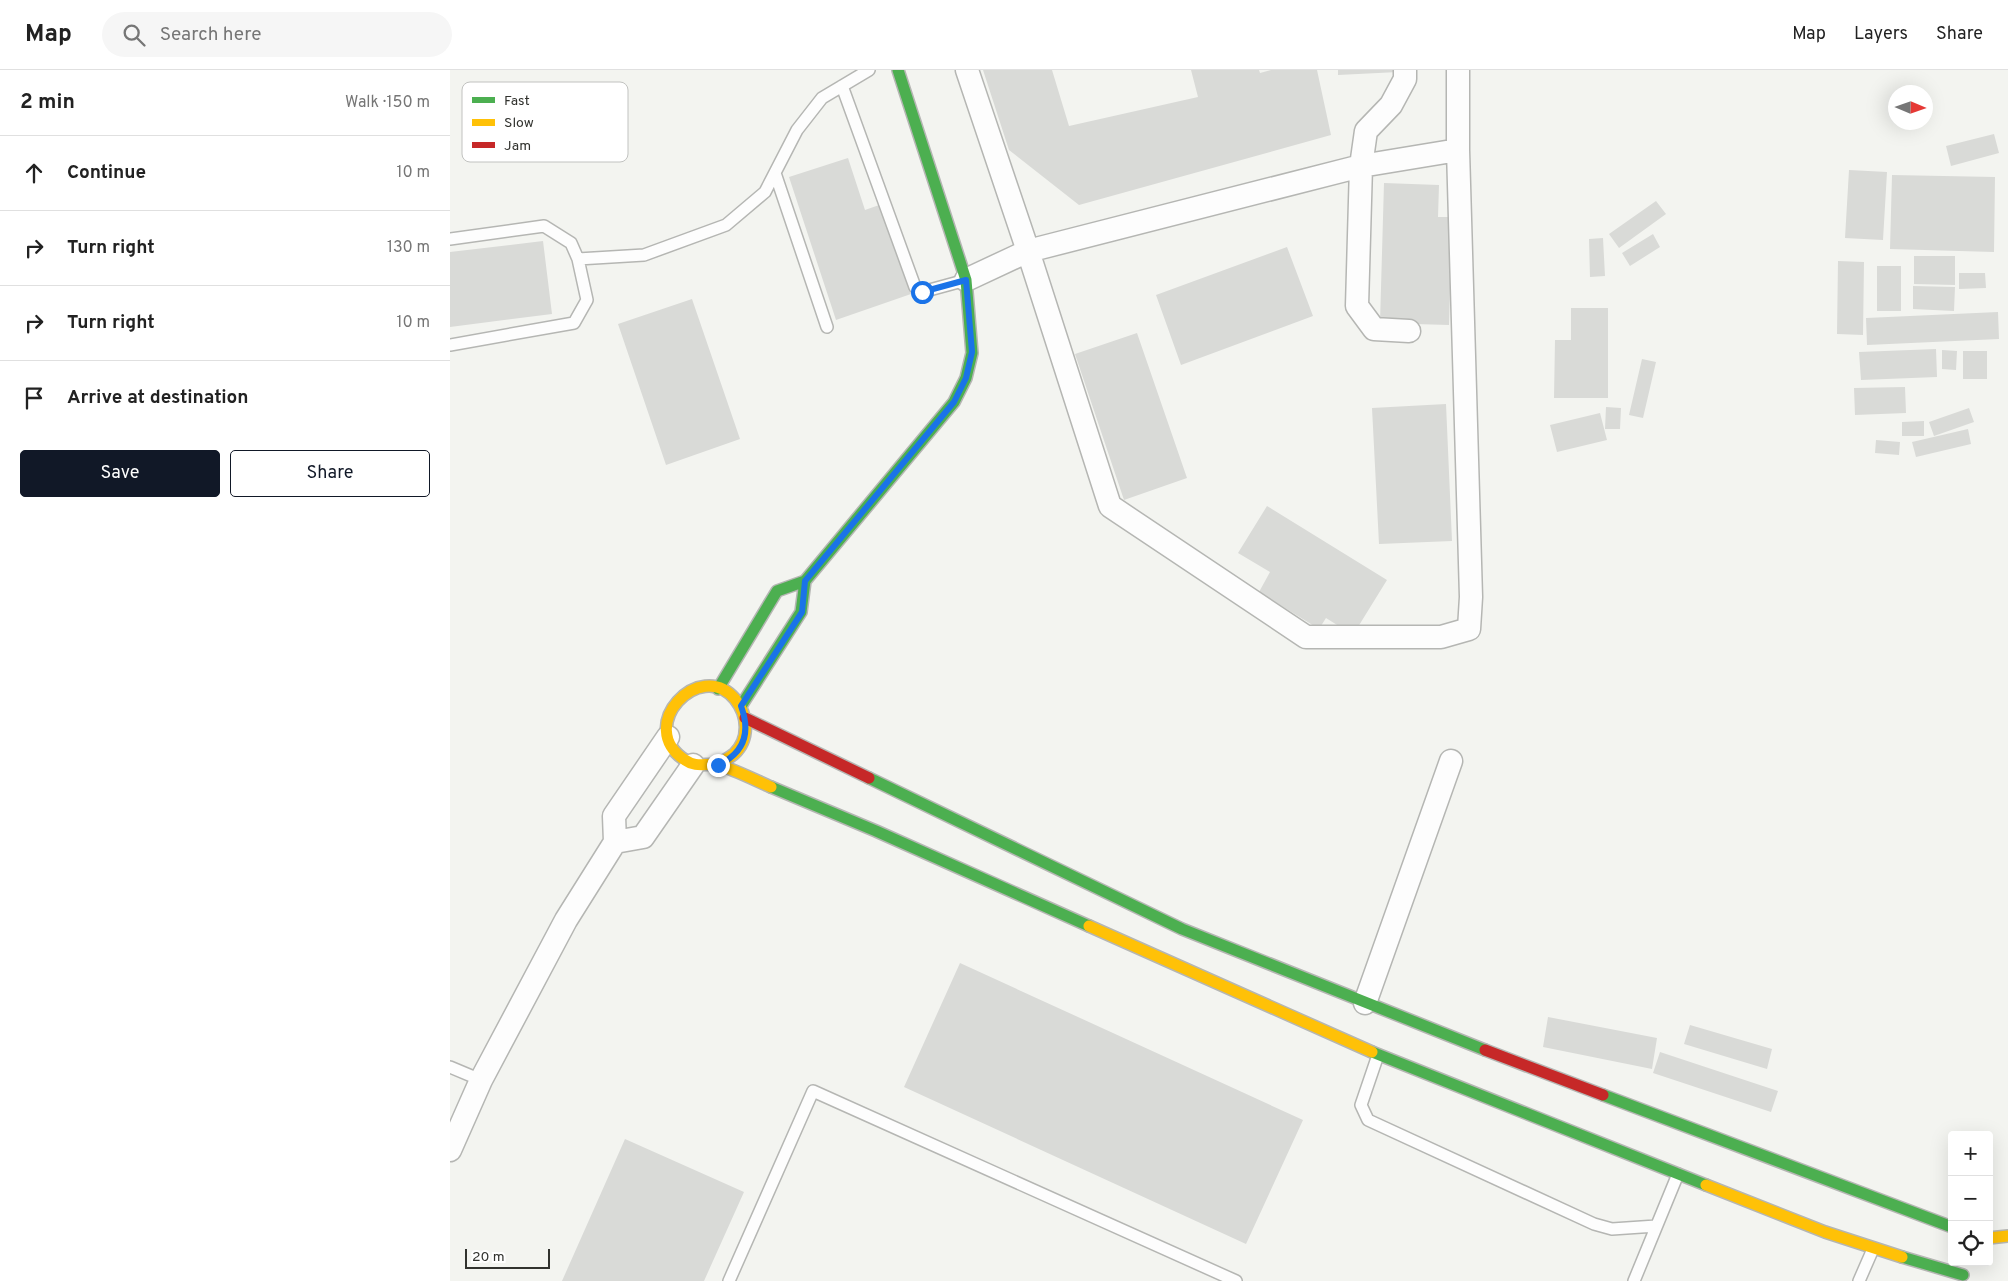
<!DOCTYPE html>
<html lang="en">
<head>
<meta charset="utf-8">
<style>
  :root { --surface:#fff; --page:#f6f6f6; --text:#222; --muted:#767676; --line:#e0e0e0; --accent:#111827 }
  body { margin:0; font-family:Overpass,sans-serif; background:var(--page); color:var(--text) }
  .controls { position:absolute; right:15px; bottom:15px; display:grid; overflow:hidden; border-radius:5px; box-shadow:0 5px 20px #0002 }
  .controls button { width:45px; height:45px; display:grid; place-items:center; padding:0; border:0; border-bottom:1px solid var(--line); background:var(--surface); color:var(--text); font:25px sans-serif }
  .compass { position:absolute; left:1438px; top:15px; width:45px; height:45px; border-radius:50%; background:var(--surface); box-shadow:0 5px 20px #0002; rotate:92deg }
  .scale { position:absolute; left:15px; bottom:12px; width:85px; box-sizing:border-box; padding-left:5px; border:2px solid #31322e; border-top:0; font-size:14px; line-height:18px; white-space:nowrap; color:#31322e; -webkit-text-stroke:4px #fff; paint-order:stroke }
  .stop { position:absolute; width:15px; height:15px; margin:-11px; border:4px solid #1a73e8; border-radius:50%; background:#fff }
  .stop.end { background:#1a73e8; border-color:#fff; box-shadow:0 1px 5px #0008 }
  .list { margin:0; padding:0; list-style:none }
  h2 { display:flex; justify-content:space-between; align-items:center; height:65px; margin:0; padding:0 20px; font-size:21px }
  h2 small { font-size:16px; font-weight:400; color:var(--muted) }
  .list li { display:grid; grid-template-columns:32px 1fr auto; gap:15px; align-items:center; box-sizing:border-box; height:75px; padding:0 20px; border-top:1px solid var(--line) }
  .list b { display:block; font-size:19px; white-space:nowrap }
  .list em { font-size:16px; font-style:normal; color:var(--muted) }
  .actions { display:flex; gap:10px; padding:15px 20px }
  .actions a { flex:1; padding:11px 0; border:1px solid var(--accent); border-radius:5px; text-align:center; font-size:18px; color:var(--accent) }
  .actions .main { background:var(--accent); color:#fff }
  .icon { flex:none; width:28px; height:28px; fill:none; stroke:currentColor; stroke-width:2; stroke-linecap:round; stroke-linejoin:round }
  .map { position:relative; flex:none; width:1558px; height:1211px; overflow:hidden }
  header { display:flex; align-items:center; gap:30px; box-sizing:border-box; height:70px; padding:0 25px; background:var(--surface); border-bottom:1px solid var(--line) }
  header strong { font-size:24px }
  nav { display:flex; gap:28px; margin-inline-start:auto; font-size:18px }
  .search { width:350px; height:45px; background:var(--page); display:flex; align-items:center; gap:12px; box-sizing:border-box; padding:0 18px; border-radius:28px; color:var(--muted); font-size:19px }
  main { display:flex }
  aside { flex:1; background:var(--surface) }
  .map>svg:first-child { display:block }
</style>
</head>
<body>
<header>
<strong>Map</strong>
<div class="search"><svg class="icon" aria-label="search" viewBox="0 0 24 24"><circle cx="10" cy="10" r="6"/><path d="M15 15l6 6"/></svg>Search here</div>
<nav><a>Map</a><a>Layers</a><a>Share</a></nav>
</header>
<main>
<aside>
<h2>2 min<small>Walk · 150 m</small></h2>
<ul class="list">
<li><svg class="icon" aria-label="ahead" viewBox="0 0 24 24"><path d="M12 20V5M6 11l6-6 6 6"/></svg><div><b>Continue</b></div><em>10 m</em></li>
<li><svg class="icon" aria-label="right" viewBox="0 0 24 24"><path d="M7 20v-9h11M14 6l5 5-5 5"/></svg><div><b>Turn right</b></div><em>130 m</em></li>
<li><svg class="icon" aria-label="right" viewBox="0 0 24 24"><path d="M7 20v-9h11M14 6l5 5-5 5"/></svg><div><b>Turn right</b></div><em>10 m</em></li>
<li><svg class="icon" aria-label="arrive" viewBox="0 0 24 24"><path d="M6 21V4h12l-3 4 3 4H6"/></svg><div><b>Arrive at destination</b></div></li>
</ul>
<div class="actions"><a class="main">Save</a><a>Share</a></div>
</aside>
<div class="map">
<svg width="1558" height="1211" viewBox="0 0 1558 1211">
  <rect width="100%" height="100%" fill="#f3f4f0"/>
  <path fill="#d9dad7" d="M533,0H602L619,56L748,27L741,0H809L810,3L821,0H867L881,65L629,135L559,80Z
    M888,0H948V2L888,5Z
    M1544,64L1549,83L1501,96L1496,76Z
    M398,88L415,140L432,134L461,224L386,250L339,107Z
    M1399,100L1437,102L1433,170L1395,168Z
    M1442,105L1545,107L1544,182L1440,179Z
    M934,113L989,115L988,147H1002L999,255L930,253Z
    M1206,131L1216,144L1169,178L1159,164Z
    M1203,164L1210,177L1180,196L1172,183Z
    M1153,168L1155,206L1140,207L1139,169Z
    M93,171L102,244L0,257V182Z
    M837,177L863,246L731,295L706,225Z
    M1464,186H1505V215L1464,214Z
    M1388,191L1414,192L1413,265L1387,264Z
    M1427,196H1451V241H1427Z
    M1509,203H1535L1536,218L1509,219Z
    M1463,216L1505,217L1504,241L1463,239Z
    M242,229L290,369L216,395L168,254Z
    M1121,238H1158V328H1104L1105,270H1121Z
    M1548,242L1549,269L1417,275L1416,248Z
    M687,263L737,408L674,430L625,284Z
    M1486,279L1487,307L1411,310L1409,282Z
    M1492,280L1507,281L1506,300L1492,299Z
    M1513,281H1537V309H1513Z
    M1192,289L1206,292L1193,348L1179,345Z
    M1455,317L1456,343L1405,345L1404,318Z
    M996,334L1002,471L929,474L922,338Z
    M1156,337L1171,338L1170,359H1155Z
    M1519,338L1524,352L1484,366L1479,352Z
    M1150,343L1157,370L1107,382L1100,355Z
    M1474,351V366H1452V352Z
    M1518,359L1521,374L1466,387L1462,372Z
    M1426,370L1450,372L1449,385L1425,383Z
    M817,436L937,510L903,565L876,548L869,559L809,522L820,502L788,483Z
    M510,893L853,1050L796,1174L454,1017Z
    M1098,947L1207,968L1202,999L1093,977Z
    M1240,955L1322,979L1317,999L1234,974Z
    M1210,982L1328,1021L1321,1042L1203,1003Z
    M175,1069L294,1122L254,1211H112Z"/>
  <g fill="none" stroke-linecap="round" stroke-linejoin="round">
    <g stroke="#b5b6b3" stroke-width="14">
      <path id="lane" d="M392,16L465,217L472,222L516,210
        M325,103L377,257
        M0,169L94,156L121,173L128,189
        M0,275L124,253L137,230L128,189L194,185L276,155L315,122L347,60L372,28L419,0
        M928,985L911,1035L918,1050L1144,1154L1162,1159L1206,1156
        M0,997L31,1010
        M279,1211L363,1021L786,1211
        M1184,1211L1228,1104
        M1409,1211L1423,1179"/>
    </g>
    <g stroke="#b5b6b3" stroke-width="25">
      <path id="street" d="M517,0L578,181L660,436L856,567H991L1019,559L1021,527L1008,80V0
        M955,0V9L941,35L916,61L911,96L907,236L924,259L959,261
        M516,210L578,181L911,96L1008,80
        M218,667L164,746L165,772L193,767L243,695
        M915,933L1001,691
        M0,1080L31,1010L116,850L165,772"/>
    </g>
    <g stroke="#b5b6b3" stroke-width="14">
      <path id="fast" d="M355,511L504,332L516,308L522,283L516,210L448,0
        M268,619L327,521L355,511L351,542L291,636
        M419,708L732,859L1035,980
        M321,717L426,761L639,856
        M922,982L1256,1115
        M1153,1025L1502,1157
        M1452,1187L1513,1205"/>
    </g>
    <g stroke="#b5b6b3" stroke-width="14">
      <path id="slow" d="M268,695C273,691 279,688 284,684C300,669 298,645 285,629C250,587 184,657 235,690C246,698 256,693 268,695C281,698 307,711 321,717
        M639,856L922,982
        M1256,1115L1375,1162L1452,1187
        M1539,1168L1558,1166"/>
    </g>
    <g stroke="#b5b6b3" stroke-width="14">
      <path id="jam" d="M295,648L419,708
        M1035,980L1153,1025"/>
    </g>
    <use href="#lane" stroke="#fdfdfd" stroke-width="11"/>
    <use href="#street" stroke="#fdfdfd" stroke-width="22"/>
    <use href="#fast" stroke="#4caf50" stroke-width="11"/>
    <use href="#slow" stroke="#ffc107" stroke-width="11"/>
    <use href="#jam" stroke="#c62828" stroke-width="11"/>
  </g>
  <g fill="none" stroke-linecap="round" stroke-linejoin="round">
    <path stroke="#1a73e8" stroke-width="6" d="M268,695C294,683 301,663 291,636L352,542L355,511L504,332L516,308L522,282L516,210L472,222"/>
  </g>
  <rect x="12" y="12" width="166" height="80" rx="8" fill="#fff" stroke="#c1c2c0" stroke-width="1"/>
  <rect x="22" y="27" width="23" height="6" fill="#4caf50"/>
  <rect x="22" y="49" width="23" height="7" fill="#ffc107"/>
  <rect x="22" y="72" width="23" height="6" fill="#c62828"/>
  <g font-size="14" fill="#31322e">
    <text x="54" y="35">Fast</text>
    <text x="54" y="57">Slow</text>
    <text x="54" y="80">Jam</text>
  </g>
</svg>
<div class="controls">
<button>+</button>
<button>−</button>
<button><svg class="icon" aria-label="locate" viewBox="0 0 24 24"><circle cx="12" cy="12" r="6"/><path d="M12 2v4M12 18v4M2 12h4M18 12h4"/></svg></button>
</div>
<svg class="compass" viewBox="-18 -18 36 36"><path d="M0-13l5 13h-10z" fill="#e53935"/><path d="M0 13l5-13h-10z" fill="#767676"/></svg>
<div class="scale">20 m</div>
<div class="stop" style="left:472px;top:222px"></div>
<div class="stop end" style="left:268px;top:695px"></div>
</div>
</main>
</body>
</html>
